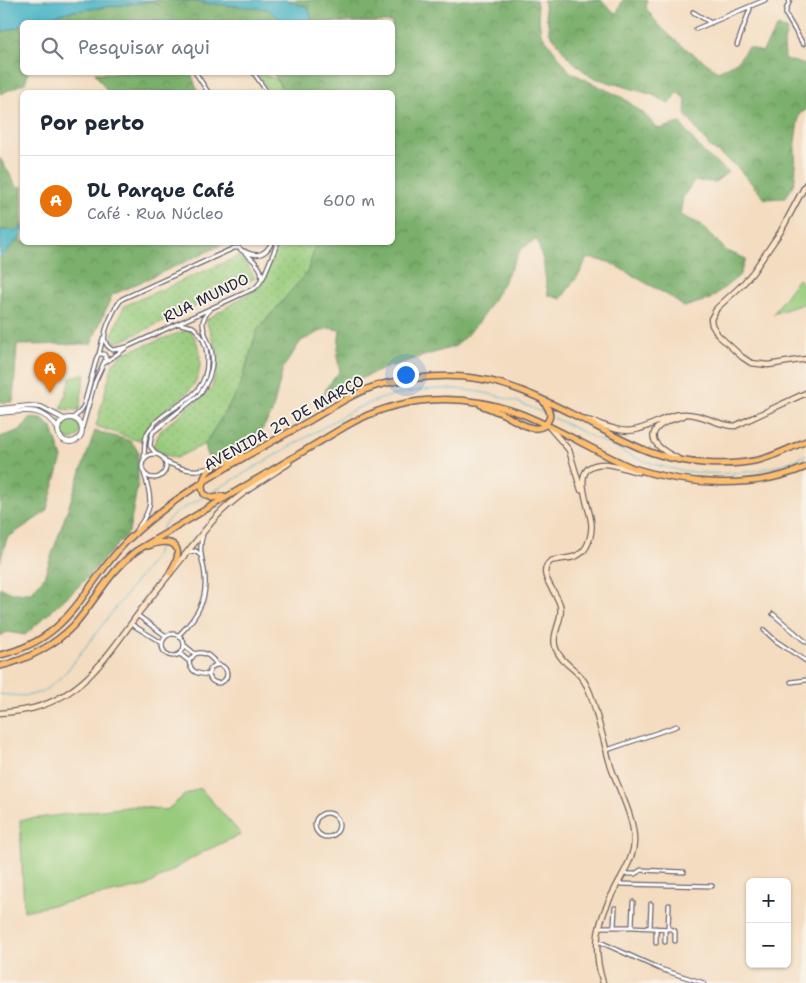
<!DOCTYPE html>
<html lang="pt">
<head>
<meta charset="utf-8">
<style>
  :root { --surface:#fff; --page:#f2f2f3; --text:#1f2937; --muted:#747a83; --line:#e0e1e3; --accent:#b45309 }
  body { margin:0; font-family:"Shantell Sans",sans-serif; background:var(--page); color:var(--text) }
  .controls { position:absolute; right:15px; bottom:15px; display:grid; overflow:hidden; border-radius:8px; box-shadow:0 1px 4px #0004 }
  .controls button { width:45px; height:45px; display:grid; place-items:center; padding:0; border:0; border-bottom:1px solid var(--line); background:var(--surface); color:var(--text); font:25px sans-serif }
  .you { position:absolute; left:405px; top:374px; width:18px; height:18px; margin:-12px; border:4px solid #fff; border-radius:50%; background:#1a73e8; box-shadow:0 0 0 8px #1a73e833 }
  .badge { display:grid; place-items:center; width:32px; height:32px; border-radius:50%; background:var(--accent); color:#fff; font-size:16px; font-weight:700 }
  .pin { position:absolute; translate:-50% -41px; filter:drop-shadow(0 1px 2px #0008) }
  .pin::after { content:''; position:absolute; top:26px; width:18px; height:15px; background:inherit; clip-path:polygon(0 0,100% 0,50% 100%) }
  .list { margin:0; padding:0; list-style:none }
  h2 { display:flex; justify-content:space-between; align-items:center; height:65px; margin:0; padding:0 20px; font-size:21px }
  h2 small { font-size:16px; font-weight:400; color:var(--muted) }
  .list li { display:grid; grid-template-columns:32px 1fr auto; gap:15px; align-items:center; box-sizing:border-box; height:90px; padding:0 20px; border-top:1px solid var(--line) }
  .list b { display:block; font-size:19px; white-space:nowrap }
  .list p { margin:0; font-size:16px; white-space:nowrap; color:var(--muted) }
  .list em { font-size:16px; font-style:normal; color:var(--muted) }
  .icon { flex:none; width:28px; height:28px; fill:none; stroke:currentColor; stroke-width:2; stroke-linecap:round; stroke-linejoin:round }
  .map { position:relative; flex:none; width:806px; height:983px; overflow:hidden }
  .search { position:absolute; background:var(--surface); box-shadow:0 1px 4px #0004; left:20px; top:20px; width:375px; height:55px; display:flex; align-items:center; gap:12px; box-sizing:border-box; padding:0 18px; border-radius:8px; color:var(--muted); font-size:19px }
  .panel { position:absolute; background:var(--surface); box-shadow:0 1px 4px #0004; left:20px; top:90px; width:375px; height:155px; border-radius:8px }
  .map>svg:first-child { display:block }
</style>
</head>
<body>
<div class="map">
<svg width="806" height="983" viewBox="0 0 806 983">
  <defs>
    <pattern id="grass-dots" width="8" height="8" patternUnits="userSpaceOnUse" patternTransform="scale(1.25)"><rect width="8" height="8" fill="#98cb7c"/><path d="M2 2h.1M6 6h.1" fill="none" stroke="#83ae6c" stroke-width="1.8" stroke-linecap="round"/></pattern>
    <pattern id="forest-crowns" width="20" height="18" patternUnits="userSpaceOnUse" patternTransform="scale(1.25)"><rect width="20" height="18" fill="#7aaf6c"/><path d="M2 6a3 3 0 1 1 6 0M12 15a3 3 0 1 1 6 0" fill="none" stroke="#648e5a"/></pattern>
  </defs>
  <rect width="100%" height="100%" fill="#f7f3e8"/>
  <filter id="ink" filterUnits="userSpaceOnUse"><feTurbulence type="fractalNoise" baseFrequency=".02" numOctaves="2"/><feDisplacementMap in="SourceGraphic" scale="10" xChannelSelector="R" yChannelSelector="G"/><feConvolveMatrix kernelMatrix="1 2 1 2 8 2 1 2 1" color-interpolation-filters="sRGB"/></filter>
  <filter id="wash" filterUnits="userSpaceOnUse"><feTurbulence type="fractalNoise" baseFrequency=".0096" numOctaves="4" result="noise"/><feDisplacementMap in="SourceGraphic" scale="20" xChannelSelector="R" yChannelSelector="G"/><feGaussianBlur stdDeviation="1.12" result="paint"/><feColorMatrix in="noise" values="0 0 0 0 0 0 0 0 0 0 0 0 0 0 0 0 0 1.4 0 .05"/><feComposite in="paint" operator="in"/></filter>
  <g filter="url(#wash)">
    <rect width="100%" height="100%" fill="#f4dcc0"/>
    <path fill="url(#grass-dots)" stroke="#5d765c" d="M257,73H260L277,80L284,92H270Z
      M278,243H316L308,271L257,331L239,389L205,444L176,458L165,455L153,446L161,430L212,388L219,356L206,320L261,286Z
      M241,255L255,278L117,343L111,338L124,306Z
      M189,329C197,340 198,344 200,357C203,394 170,402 149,425C145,429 142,436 139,441L96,426L113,363L124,353Z"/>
    <path fill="url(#forest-crowns)" stroke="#4e6854" d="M160,0H175L269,9L283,22H33L67,12Z
      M282,0H536L541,33L570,72L623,98L643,113L658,129L680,123L704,153L728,172L715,182L694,181L683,197L680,215L700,224L727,251L746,259L739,276L710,299L684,307L669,296L609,262L587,258L580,273L561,299L548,295L543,261L537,239L521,249L502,285L479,322L456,346L385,368L360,379L333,395L324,396L326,388L340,371L337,357L340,330L328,328L301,341L283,368L272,413L261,431L245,444L213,458L208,457L205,444L239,389L257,331L308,271L316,243L392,242V92H284L273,73L392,72V22H313L307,7Z
      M543,0H601L616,14L623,0H647L646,8C663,35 692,53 718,71L737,62L748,47L762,52L778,26L787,30L784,42L785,59L806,65V110L799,114C798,125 795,135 795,146C795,168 800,179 785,198L765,199L737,167L709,146L685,114L686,100L677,92L673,100L668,104L653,95L591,77L578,66L568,57L550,33Z
      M0,18L2,32L22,26V72L28,73L25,83L0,94Z
      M95,73H191L198,92H108Z
      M0,158L18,188L22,186V242L226,243L112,295L91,344L17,345L13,402H0Z
      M30,418L42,419L52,428L62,458L46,512L7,538L0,562V437L21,430Z
      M95,431L131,441L138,451V483L129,532L79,586L25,635L7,632L0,636V587L11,593H31L44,577Z"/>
    <path fill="#98cb7c" stroke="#5d765c" d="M798,279L806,285V303L773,314Z
      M85,373L79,410L61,409L71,378Z
      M60 430a10 10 0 1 1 20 0a10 10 0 1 1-20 0Z
      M200,788L241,834L203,852L146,886L24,911L20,820L135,806L167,810L186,794Z"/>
    <path fill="#47b3c5" stroke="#346a80" d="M0,0H160L67,12L33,22H22V26L2,32Z
      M175,0H285L308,7L313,22H283L268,9Z
      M22,227V235L0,258V230L15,231Z"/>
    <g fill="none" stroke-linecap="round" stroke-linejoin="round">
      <path stroke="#47b3c5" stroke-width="1" d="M554,418C581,431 607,445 634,457C687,479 754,480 806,455
        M209,494L351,411C417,380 480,382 545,414
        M162,530C165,515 192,504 205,496
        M0,694C34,698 42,696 66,672L155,557L159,547"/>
    </g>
  </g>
  <g filter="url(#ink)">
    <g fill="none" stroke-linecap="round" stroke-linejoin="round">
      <g stroke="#6c636a" stroke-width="5.5">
        <path id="minor" d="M790,0L786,10V15L803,44
          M693,12L711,23
          M696,29L765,0
          M737,45L751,6
          M195,72L208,92
          M253,72L267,92
          M244,251C257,258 266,255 272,242
          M263,278L278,242
          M99,354L103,338
          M103,364L127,347L255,288C273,273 251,258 239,248H234L122,299C116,305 102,332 105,341C106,345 109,348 113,350L127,347
          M73,418L80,412L84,405L97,357L99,354H104L106,358L95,382L82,428
          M156,454L150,446L151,438L153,432L199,395C208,383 214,370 212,354C210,338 194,324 210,310
          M142 466a12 12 0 1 1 24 0a12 12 0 1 1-24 0Z
          M144,459C145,450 143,440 148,432C165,403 209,404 207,358C207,346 202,335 193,327L180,324
          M166,462C181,469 193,473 210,468
          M136,530C154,508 152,498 144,473
          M187,552L196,551L201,556
          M773,614L806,642
          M137,615L166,636
          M131,624L162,643
          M764,630L776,641L806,661
          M162 645a11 11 0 1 1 22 0a11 11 0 1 1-22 0Z
          M179,635C199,615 209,597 204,569C201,556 199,547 203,534
          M184,645L195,654C205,650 212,657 217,665
          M180,654L189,661C190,673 199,674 209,675
          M189,661L195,654
          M209 674a9 9 0 1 1 18 0a9 9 0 1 1-18 0Z
          M791,682L806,680
          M607,750L677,726
          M315 825a12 12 0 1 1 24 0a12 12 0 1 1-24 0Z
          M623,874H635L641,870L684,872
          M618,884L712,886
          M614,926L615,908
          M599,927H632L671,929L675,931V941
          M632,927L633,902
          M650,928L651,904
          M668,929L669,905
          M598,941L660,969L704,983
          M665,942V929
          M656,943V928"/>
      </g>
      <g stroke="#6c636a" stroke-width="6">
        <path id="tertiary" d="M0,409L29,406L41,407L64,419
          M0,413C24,411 43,405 58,429
          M58 430a12 12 0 1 1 24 0a12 12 0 1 1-24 0Z"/>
      </g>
      <g stroke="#6c636a" stroke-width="7">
        <path id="secondary" d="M806,184L781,231L753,272L742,285L717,308L711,319L712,325L718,335L742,357L751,363L768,365L806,359
          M586,420C604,424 620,435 639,429C655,425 669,413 686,414C704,414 718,426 735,426L806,393
          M550,428L569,450L581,490
          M677,458C641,441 649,425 683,416
          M0,713C11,712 23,711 34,708C88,693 110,651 141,610C164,581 187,552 210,524C231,498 262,481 289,463
          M603,983C591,945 598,919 617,885C624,872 633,858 634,843C635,818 619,791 611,767C607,754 604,740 600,727C595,711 592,690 581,677C573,667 561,662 556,649C550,634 564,620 560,605C557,592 535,573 551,561C561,558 573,560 581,553C589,547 593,531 591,521C589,503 568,464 604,464C616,464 627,470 638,472"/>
      </g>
      <g stroke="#6c636a" stroke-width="8">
        <path id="primary" d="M481,405C488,408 496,411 503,414C514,419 540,440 549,419C552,413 547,406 543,401
          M224,496L212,498L204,494C201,488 202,484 204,478C210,462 229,462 243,456
          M148,546C160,541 181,538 177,558C176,563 172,568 170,573
          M0,655C73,638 81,587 128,540C175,493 250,454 309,421C332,408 357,390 383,384C422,375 463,372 502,384C526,391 548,402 570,413C597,426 624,443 653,453C685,464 726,467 759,460C775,456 791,448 806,441
          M0,666C27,660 55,645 74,625C97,599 107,574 136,551L346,426C400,395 461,392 519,413C558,428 594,451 633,468C686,485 753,490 806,467"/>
      </g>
      <use href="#minor" stroke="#fff" stroke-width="3"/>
      <use href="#tertiary" stroke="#fff" stroke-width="4"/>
      <use href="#secondary" stroke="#fee5c5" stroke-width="4.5"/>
      <use href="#primary" stroke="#fcbd6e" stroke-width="5"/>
    </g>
  </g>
  <g text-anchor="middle" stroke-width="4" stroke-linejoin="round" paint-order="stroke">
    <g font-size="15" fill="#22223b" stroke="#f7f3e8">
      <text transform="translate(206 298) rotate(-26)" y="5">RUA MUNDO</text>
      <text transform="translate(284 423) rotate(-29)" y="5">AVENIDA 29 DE MARÇO</text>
    </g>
  </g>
</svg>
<div class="controls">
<button>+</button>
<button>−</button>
</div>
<div class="you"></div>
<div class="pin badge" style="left:50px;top:393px;background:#e8710a">A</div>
<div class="search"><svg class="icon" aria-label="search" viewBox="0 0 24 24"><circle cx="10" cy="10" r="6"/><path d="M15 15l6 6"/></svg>Pesquisar aqui</div>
<section class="panel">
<h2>Por perto<small></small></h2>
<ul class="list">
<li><span class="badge" style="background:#e8710a">A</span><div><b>DL Parque Café</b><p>Café · Rua Núcleo</p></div><em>600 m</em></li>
</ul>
</section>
</div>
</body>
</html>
